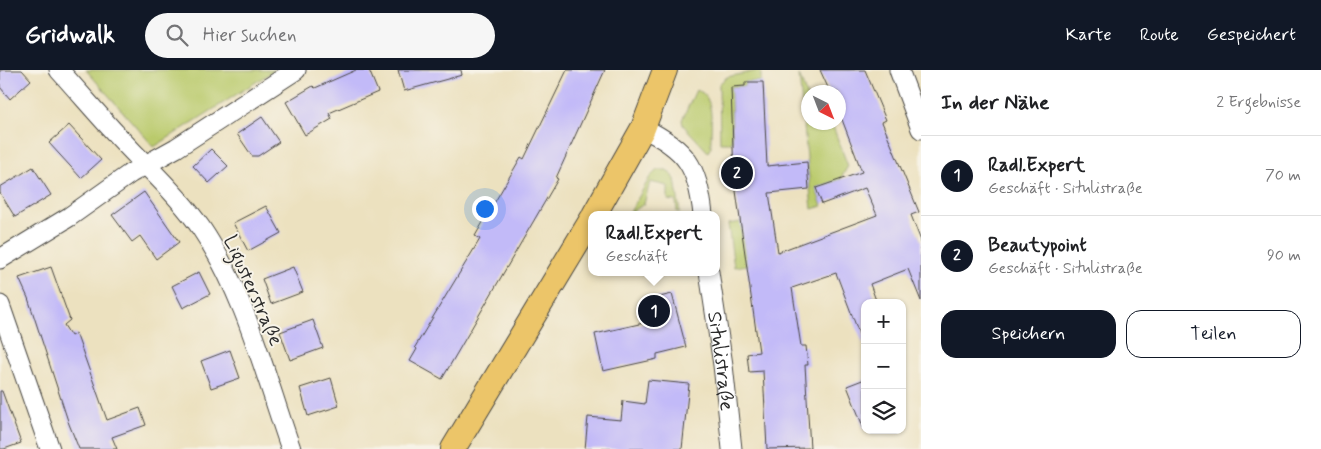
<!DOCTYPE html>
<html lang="de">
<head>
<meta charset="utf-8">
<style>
  :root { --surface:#fff; --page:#f6f6f6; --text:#202124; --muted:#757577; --line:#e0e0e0; --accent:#111827 }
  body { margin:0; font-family:Mynerve,sans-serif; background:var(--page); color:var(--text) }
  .controls { position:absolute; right:15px; bottom:15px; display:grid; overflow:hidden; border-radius:10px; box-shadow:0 1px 4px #0004 }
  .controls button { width:45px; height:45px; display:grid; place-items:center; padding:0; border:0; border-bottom:1px solid var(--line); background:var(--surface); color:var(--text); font:25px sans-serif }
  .compass { position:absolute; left:801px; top:15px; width:45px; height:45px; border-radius:50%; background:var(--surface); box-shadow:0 1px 4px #0004; rotate:138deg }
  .you { position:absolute; left:484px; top:138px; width:18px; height:18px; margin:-12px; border:4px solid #fff; border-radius:50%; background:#1a73e8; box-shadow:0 0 0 8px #1a73e833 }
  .badge { display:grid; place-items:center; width:32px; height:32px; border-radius:50%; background:var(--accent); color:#fff; font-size:16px; font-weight:700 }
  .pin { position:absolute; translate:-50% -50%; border:2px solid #fff; box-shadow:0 1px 5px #0006 }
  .popup { position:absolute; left:588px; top:141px; width:132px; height:65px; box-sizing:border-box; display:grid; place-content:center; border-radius:10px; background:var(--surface); filter:drop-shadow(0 1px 4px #0005); font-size:16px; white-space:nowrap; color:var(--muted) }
  .popup b { font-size:19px; color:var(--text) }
  .popup::after { content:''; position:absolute; left:50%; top:100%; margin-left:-10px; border:10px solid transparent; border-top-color:var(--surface) }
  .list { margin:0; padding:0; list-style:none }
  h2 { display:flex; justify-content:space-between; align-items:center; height:65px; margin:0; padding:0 20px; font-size:21px }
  h2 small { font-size:16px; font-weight:400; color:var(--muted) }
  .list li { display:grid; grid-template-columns:32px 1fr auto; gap:15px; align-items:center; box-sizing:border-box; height:80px; padding:0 20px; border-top:1px solid var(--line) }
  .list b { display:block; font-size:19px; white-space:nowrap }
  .list p { margin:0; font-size:16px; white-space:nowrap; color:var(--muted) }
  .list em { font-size:16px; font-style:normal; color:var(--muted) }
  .actions { display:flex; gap:10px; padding:15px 20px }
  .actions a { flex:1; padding:11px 0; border:1px solid var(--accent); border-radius:15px; text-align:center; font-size:18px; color:var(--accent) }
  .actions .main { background:var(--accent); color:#fff }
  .icon { flex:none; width:28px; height:28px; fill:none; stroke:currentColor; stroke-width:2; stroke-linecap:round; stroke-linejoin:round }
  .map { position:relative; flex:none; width:921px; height:379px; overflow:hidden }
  header { display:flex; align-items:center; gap:30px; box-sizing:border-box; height:70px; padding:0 25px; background:var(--accent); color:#fff }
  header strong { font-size:24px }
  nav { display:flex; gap:28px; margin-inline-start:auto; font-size:18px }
  .search { width:350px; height:45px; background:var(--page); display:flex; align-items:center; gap:12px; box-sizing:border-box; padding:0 18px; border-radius:28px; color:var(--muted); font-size:19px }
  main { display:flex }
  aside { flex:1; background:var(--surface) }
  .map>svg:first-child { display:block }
</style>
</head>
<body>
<header>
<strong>Gridwalk</strong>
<div class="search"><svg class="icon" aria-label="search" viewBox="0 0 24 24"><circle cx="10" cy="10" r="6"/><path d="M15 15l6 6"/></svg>Hier suchen</div>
<nav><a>Karte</a><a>Route</a><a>Gespeichert</a></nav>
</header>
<main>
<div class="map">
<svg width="921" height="379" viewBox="0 0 921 379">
  <rect width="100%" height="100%" fill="#f7f3e8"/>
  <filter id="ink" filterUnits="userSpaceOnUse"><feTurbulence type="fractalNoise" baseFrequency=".02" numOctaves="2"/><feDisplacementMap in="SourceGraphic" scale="10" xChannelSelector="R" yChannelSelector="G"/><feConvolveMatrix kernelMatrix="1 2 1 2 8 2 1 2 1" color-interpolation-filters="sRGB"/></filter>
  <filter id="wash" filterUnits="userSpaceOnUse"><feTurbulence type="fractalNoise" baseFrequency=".0096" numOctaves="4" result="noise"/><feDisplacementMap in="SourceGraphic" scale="20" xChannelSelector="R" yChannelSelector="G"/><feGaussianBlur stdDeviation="1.12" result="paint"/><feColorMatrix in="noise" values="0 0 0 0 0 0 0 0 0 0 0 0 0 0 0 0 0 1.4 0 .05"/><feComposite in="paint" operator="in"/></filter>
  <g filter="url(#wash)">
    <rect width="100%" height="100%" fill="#ece1bf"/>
    <path fill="#baca6c" stroke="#727a4c" d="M86,0H275L154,77Z
      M761,0V12H745V16L731,17L732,73H720L719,14L727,7Z
      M799,5L808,29V52L817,53L820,59L832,54L848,96L840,110L816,118L822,136L812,139Z
      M696,20C717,24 710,62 711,77L708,82L683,55L682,50Z
      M657,100H667L675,109L680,142H677L676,131L668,130V116L650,112L644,134L629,144L650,107Z
      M741,152L747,195L734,197L728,154Z"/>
    <g id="blocks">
      <path fill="#c2baf8" d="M0,0H22L31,10L10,29L0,17Z
        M356,0H369L378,22L329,43L332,49L305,65L286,32L313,16L315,18Z
        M398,0H461L462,5L404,21Z
        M567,0H605L556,108L558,109L442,309L410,291L417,279L415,277L480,169L475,166L521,87L524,89Z
        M820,0H865L886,50L882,52L919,142L911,145L921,171V231L908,199L870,214L877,233H865L863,274L836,203L792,218L801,276H806L808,295H805L810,378L767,379L763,301L749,302L747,284L759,282L734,107L731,17L745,16V12H763L767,96L807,92L809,119L769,123L778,182L877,145L865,118L822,134L816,118L862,102L838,39V22H830Z
        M262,47L279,72L258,86H252L237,64Z
        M69,55L101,90L81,108L49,73Z
        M211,79L228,96L209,113L193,96Z
        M33,97L51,125L15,147L0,123V117Z
        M144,122L179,172L156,189L140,166L132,172L112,145Z
        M266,136L281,163L248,181L233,153Z
        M51,197L70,250L64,255L71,266L76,263L107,350L140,338L146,355L112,367L117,379H79L69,354L28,228L19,208Z
        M293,197L303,222L271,234L262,209Z
        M199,202L210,224L183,238L172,216Z
        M672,224L686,277L657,284V289L603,301L595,264L648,252L643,231Z
        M313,250L323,278L290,290L280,262Z
        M230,280L240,308L211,318L201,291Z
        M331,308L339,336L308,346L300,318Z
        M865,309V359H864L847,316Z
        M648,310L689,314L682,379H585L588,347L621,350L623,331L645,334Z
        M0,321H2L21,373L4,379H0Z"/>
    </g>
  </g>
  <g filter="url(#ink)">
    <use href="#blocks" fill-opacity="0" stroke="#484641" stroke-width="1"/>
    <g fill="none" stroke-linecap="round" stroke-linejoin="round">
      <g stroke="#484641" stroke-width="21">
        <g id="minor">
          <path d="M59,0C88,32 115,65 146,95C166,115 185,135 201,158C245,223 265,305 291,379"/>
          <path d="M899,0L921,59"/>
          <path d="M643,58C686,79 698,96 703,145"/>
          <path d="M0,189L69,147L131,103L176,78L296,0"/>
          <path id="s1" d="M709,202L723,295L732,379"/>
          <path d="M0,235L50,379"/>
        </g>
      </g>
      <g stroke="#484641" stroke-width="26">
        <path id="major" d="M594,145L643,58L665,0
          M453,379L592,149"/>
      </g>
      <use href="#minor" stroke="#fff" stroke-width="19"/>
      <use href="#major" stroke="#ecc569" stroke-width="24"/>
    </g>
  </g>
  <g text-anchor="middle" stroke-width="4" stroke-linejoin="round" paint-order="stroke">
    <g font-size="20" fill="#2b2b2b" stroke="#f7f3e8">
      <text transform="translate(254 220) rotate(66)" y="7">Ligusterstraße</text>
      <text dy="7" stroke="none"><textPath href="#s1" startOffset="90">Situlistraße</textPath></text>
    </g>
  </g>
</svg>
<div class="controls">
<button>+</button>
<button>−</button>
<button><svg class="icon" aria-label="layers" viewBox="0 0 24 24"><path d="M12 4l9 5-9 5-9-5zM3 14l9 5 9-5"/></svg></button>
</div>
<svg class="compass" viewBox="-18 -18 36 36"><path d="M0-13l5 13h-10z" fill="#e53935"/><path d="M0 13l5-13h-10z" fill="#757577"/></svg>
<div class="you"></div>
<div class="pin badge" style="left:654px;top:241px">1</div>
<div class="popup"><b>Radl.Expert</b>Geschäft</div>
<div class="pin badge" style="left:737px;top:103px">2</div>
</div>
<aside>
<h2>In der Nähe<small>2 Ergebnisse</small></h2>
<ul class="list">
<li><span class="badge">1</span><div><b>Radl.Expert</b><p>Geschäft · Situlistraße</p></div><em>70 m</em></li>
<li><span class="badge">2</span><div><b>Beautypoint</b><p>Geschäft · Situlistraße</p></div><em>90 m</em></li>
</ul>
<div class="actions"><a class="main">Speichern</a><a>Teilen</a></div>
</aside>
</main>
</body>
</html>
